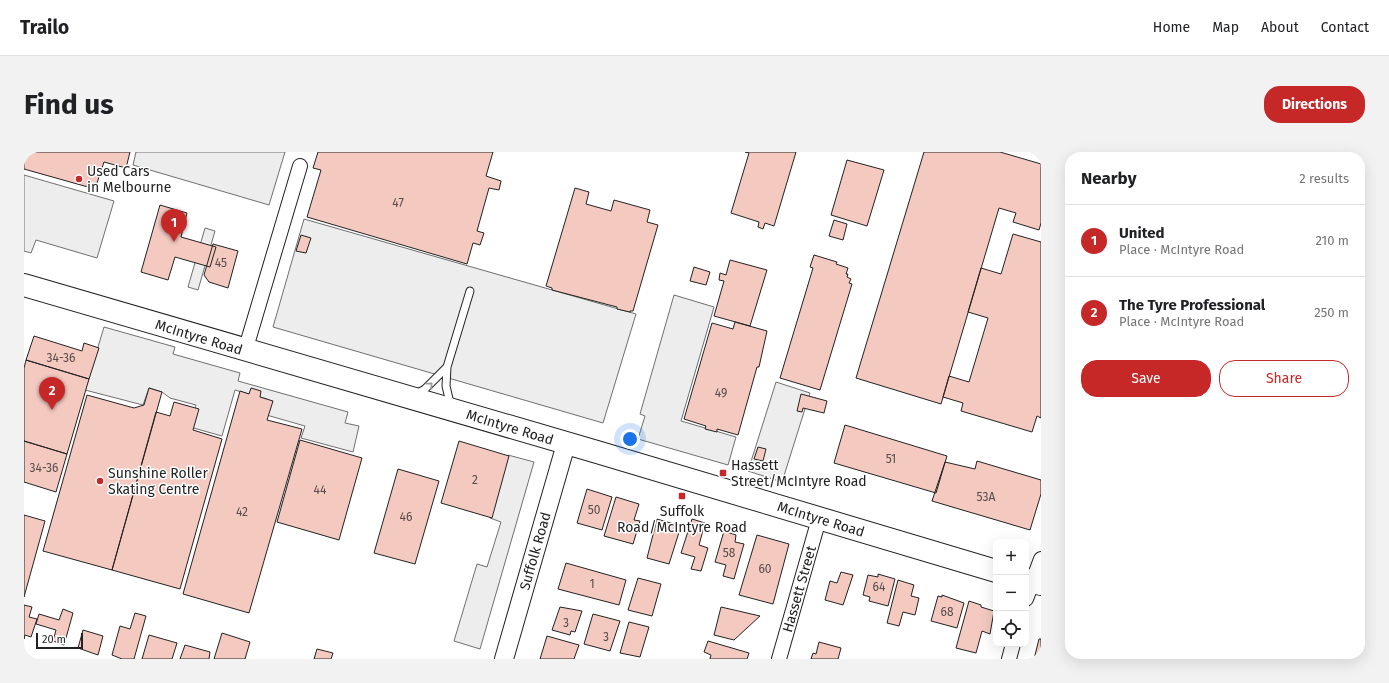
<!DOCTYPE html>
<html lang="en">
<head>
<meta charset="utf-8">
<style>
  :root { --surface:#fff; --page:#f2f2f2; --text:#202124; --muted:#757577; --line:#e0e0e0; --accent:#c62828 }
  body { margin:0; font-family:"Fira Sans",sans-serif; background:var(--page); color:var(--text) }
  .controls { position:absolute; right:12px; bottom:12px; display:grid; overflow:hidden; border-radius:8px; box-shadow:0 4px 16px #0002 }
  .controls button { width:36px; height:36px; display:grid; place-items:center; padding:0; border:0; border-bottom:1px solid var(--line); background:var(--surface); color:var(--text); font:20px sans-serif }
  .scale { position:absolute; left:12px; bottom:10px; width:47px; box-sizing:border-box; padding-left:4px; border:2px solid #222; border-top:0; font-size:11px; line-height:14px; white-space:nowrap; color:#222; -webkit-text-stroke:3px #fff; paint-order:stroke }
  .you { position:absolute; left:606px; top:287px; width:14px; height:14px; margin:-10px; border:3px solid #fff; border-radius:50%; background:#1a73e8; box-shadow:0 0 0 6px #1a73e833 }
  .badge { display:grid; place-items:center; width:26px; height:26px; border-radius:50%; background:var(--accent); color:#fff; font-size:13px; font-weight:700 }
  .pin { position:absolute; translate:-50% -33px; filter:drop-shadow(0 1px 2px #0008) }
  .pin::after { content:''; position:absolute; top:21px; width:14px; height:12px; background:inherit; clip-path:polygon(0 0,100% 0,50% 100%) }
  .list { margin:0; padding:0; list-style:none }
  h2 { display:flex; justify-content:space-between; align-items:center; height:52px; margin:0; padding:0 16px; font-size:17px }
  h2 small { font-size:13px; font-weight:400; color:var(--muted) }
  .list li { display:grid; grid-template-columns:26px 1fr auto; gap:12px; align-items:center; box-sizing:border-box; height:72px; padding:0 16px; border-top:1px solid var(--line) }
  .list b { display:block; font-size:15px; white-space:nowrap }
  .list p { margin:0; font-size:13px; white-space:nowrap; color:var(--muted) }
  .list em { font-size:13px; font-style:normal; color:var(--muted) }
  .actions { display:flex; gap:8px; padding:12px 16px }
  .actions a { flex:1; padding:9px 0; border:1px solid var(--accent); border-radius:16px; text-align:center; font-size:14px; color:var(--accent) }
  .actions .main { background:var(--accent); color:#fff }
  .icon { flex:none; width:22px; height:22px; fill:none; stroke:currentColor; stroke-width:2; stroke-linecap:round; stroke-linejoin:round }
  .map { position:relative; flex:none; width:1017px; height:507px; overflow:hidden; border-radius:16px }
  header { display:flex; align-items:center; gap:24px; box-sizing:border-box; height:56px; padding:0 20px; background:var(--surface); border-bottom:1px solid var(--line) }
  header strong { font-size:19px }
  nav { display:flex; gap:22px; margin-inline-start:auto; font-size:14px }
  .intro { display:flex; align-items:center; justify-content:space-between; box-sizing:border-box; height:96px; padding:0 24px }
  h1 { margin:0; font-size:28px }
  .button { padding:10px 18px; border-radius:16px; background:var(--accent); color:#fff; font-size:14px; font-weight:700 }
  main { display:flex; gap:24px; padding:0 24px }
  aside { flex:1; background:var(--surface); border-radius:16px; box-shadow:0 4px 16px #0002 }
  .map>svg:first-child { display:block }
</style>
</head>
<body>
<header>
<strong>Trailo</strong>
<nav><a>Home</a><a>Map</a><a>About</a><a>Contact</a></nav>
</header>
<div class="intro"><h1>Find us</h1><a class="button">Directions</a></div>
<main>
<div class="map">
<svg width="1017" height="507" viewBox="0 0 1017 507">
  <rect width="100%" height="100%" fill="#fff"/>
  <path fill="#ededed" stroke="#6f6f6f" d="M112,0H261L245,53L109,13Z
    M0,23L90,49L73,106L12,88L7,101L0,99Z
    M280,67L612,162L579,271L249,175Z
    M181,76L191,79L174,138L164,135Z
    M650,143L690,155L657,269L712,285L704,313L614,287L621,264L616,262Z
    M80,175L151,195L149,202L216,221L214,229L324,260L321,271L335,274L329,300L277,286L281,274L239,262L243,247L211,238L198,284L166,275L172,253L146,246L138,240L125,236L119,253L61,238Z
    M752,230L786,241L758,330L724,319Z
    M484,303L510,310L456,497L430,489L453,412L463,415L477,370L466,366Z"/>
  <path fill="#f3c9c0" stroke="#222" d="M0,0H106L102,16L80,10L71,37L0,17Z
    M294,0H469L462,24L477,29L475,38L465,36L453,79L460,81L456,93L449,91L443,112L283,65L297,18L289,16Z
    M721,0H772L750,74L741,71L739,77L734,75L735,70L707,61L725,1Z
    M900,0H976L1017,12V71L1015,78L989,70L992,61L975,56L917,252L832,226Z
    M823,8L860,18L843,74L807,63Z
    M551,36L565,40L562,52L587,59L590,48L626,58L623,70L634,73L609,159H606V160L593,157V155L528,138V136L522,134Z
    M136,53L163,61L157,85L192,95L186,115L151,105L144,128L117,120Z
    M810,68L823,72L819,88L805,84Z
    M989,82L1017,90V266L1013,264L1008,280L937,259L939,251L919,245L925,224L945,230L964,166L944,160L957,116L977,122Z
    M277,83L287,86L282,101L272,99Z
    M189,92L214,99L204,136L185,130L180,123Z
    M790,103L813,110L812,112L824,116L822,122H824L823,125L827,127L825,131L828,132L796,238L756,226L789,116L786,115Z
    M706,108L743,118L726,174L690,164L700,129L695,128L696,121L702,123Z
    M670,115L686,120L682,133L666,129Z
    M711,170L743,179L735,215H733L714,283L693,277V280L681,277L682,274L660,267L688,171L709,177Z
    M10,184L58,199L60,191L75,196L65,227L2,208Z
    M2,208L65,227L43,302L0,289V216Z
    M125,236L138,240L88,418L19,399L63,243L110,256L120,253Z
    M227,236L237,239L236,245L249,249L243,268L278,277L225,461L159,442L216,239L225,242Z
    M777,242L803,249L800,261L779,256L778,260L773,259Z
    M150,250L175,257L169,278L198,287L156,437L88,418L132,260L146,264Z
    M821,273L923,304L912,341L810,311Z
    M276,288L338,306L315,388L253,370Z
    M0,289L43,302L32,340L0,330Z
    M435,289L485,304L468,366L417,351Z
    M734,295L742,297L739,309L730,307Z
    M953,309L1017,328V342L1006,378L908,349L921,310L951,317Z
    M374,317L415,329L391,412L350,401Z
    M563,337L588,345L578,378L553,371Z
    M592,345L615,352L610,368L616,369L609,392L580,384Z
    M0,363L21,369L0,445Z
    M633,367L657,374L645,412L623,406Z
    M668,367L681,371L675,393L684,396L677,419L667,417L671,405L657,401Z
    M700,379L712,383L711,390L720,392L710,427L699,424L702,413L691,410Z
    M733,383L765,392L749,452L715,443Z
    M542,411L602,428L595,453L534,437Z
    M817,420L829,423L819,453L801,448L806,429L813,431Z
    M854,422L871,427L864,454L845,449L846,445L839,443L844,423L854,425Z
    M614,426L637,432L628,464L604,458Z
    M874,428L890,433L887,444L895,446L891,463L879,460L875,474L863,471Z
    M918,443L940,451L933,476L907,469L914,444L918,445Z
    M945,449L957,453V455L970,459L966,482L958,479L952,501L932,496Z
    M0,453L8,455L5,465L13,467L7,485L1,483L0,487Z
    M536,455L558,459L551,480L547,479L546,483L528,478Z
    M697,455L736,464L710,488L690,483Z
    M39,457L49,461L40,493L29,489L32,478L12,472L15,462L35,468Z
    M111,461L122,464L110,507H98L88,503L96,474L106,477Z
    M569,462L596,469L586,499L560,492Z
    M605,470L625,475L616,505L596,501Z
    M59,478L79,484L74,503L54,496Z
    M198,481L226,490L221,507H190Z
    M125,483L153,491L148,507H118Z
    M523,484L555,493L550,507H516Z
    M1015,487H1017V507H1010Z
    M684,489L725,501L723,507H686L687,503L680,500Z
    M795,490L817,496L814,507H787L789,501L792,502Z
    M161,493L186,500L185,507H156Z
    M293,497L309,501L307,507H290Z"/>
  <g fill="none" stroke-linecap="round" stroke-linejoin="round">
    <g stroke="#222" stroke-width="9">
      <path id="service" d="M392,242L401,237L423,215
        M427,255L422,234L423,215L446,139"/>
    </g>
    <g stroke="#222" stroke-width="16">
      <path id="minor" d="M221,199L276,14
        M1002,447L1017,407
        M755,507L795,367
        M985,507L989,492"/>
    </g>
    <g stroke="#222" stroke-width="20">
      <path id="tertiary" d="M480,507L542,292"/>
    </g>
    <g stroke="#222" stroke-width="24">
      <path id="primary" d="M0,133L573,300L972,419
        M1002,428L1017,432"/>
    </g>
    <use href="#service" stroke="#fff" stroke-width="7"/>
    <use href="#minor" stroke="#fff" stroke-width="14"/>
    <use href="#tertiary" stroke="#fff" stroke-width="18"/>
    <use href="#primary" stroke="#fff" stroke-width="22"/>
  </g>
  <defs><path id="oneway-chevron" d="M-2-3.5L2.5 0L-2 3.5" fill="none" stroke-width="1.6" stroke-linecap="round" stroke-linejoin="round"/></defs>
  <use stroke="#9c9c9c" href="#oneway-chevron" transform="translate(406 233) rotate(-42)"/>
  <g fill="#c62828" stroke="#fff" stroke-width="1.5">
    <circle cx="55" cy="27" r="4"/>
    <rect x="695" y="317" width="8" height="8" rx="2"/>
    <circle cx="76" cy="329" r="4"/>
    <rect x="654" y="340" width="8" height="8" rx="2"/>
  </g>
  <g text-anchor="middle" stroke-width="3" stroke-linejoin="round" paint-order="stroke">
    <g font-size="12" fill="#564c4a">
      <text x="374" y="55">47</text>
      <text x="197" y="115">45</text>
      <text x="37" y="210">34-36</text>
      <text x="697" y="245">49</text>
      <text x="867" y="311">51</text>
      <text x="20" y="320">34-36</text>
      <text x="451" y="332">2</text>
      <text x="296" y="342">44</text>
      <text x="962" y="349">53A</text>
      <text x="570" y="362">50</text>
      <text x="218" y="364">42</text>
      <text x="382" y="369">46</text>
      <text x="705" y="405">58</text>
      <text x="741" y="421">60</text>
      <text x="568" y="436">1</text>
      <text x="855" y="439">64</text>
      <text x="923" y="464">68</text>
      <text x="542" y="475">3</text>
      <text x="582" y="489">3</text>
    </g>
    <g font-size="14" fill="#222" stroke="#fff" text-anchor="start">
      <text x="63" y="24">Used Cars<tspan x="63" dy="16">in Melbourne</tspan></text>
      <text x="707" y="318">Hassett<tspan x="707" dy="16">Street/McIntyre Road</tspan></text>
      <text x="84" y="326">Sunshine Roller<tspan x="84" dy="16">Skating Centre</tspan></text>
      <text x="658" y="364" text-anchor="middle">Suffolk<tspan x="658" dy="16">Road/McIntyre Road</tspan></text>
    </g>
    <g font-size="14" fill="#222" stroke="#fff">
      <text transform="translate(175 185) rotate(17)" y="5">McIntyre Road</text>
      <text transform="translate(486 275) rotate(17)" y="5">McIntyre Road</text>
      <text transform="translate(797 367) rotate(17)" y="5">McIntyre Road</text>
      <text transform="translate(511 399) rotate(-74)" y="5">Suffolk Road</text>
      <text transform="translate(775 437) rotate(-74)" y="5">Hassett Street</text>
    </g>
  </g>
</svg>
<div class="controls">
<button>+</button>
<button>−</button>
<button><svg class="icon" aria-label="locate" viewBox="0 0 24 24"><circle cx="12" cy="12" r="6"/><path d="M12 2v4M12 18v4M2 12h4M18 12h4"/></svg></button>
</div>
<div class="scale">20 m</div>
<div class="you"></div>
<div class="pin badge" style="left:150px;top:90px">1</div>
<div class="pin badge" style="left:28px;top:258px">2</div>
</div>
<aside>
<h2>Nearby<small>2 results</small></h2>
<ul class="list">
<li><span class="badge">1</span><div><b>United</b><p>Place · McIntyre Road</p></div><em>210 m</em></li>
<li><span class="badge">2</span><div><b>The Tyre Professional</b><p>Place · McIntyre Road</p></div><em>250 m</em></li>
</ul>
<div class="actions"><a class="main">Save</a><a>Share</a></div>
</aside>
</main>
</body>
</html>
